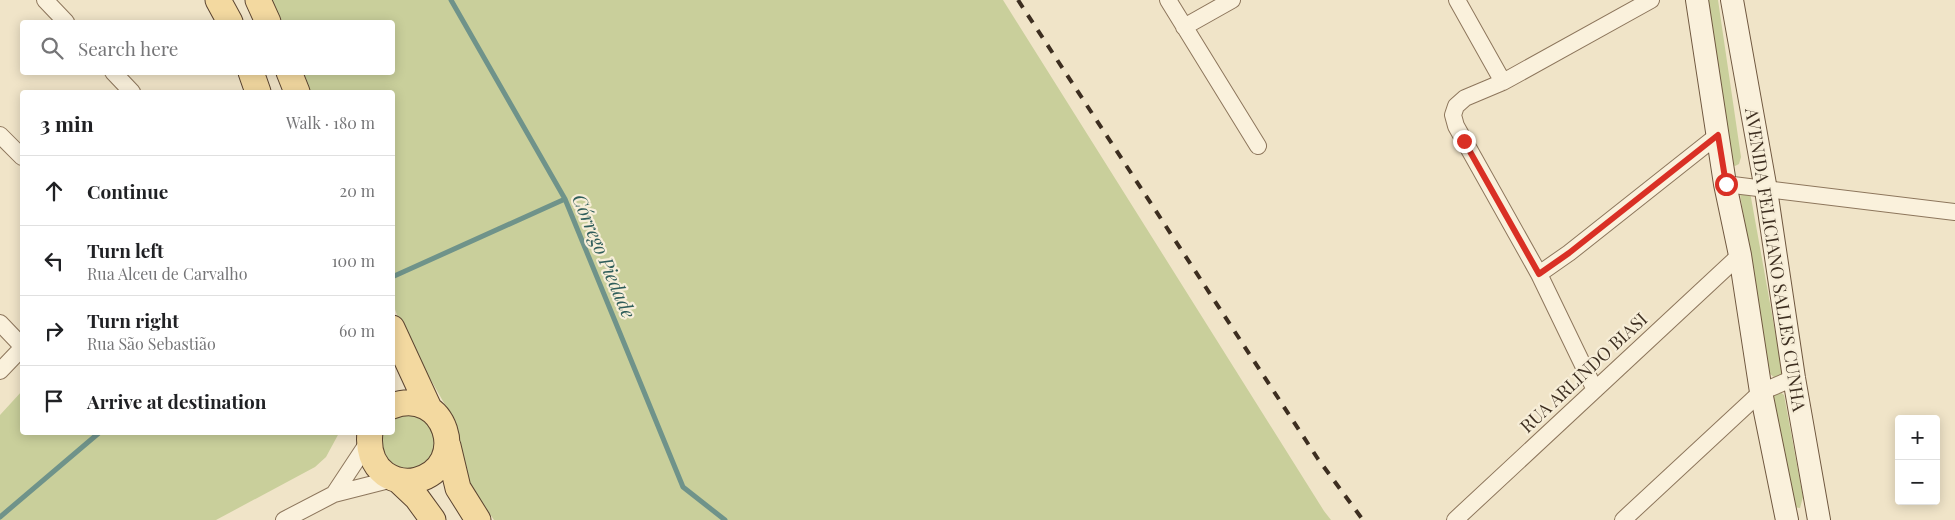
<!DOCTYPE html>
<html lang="en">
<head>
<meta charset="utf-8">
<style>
  :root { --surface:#fff; --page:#f6f6f6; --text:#202124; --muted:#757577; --line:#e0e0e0 }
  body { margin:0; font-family:"Playfair Display",serif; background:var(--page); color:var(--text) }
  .controls { position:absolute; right:15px; bottom:15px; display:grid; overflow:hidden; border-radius:5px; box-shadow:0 2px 12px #0003 }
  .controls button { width:45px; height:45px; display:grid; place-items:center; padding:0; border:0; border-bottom:1px solid var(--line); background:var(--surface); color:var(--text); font:25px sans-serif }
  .stop { position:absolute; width:15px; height:15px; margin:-11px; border:4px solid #d93025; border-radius:50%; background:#fff }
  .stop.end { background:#d93025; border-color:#fff; box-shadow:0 1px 5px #0008 }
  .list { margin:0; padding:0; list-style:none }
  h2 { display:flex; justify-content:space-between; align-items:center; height:65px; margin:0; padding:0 20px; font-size:21px }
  h2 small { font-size:16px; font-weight:400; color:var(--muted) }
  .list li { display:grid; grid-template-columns:32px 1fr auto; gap:15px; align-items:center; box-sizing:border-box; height:70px; padding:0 20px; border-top:1px solid var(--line) }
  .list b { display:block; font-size:19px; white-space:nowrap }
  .list p { margin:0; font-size:16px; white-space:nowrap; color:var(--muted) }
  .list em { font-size:16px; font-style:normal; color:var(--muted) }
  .icon { flex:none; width:28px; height:28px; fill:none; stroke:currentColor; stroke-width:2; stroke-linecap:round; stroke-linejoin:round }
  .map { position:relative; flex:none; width:1955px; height:520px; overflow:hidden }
  .search { position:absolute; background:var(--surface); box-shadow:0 2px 12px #0003; left:20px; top:20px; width:375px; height:55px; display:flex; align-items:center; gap:12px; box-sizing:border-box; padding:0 18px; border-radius:5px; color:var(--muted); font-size:19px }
  .panel { position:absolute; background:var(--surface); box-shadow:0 2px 12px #0003; left:20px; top:90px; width:375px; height:345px; border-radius:5px }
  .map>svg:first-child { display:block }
</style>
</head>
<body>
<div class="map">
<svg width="1955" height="520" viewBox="0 0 1955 520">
  <rect width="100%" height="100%" fill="#f0e4c8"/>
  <path fill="#c9cf9b" d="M272,0H1003L1324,511L1331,520H494L471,486L448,410L403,331L393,304L392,92H309L301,73L392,72V22H281Z
    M1704,0H1718L1741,157L1739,164L1735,166L1730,163Z
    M1750,192L1782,370L1781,376L1775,378L1769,373L1740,194Z
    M22,391V432L339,433L326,457L315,467L216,520H0V415Z
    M1779,391L1784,395L1803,497L1800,508L1793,507L1773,395Z
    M393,410L430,414L440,459L399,476L373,441L374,433L392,432Z"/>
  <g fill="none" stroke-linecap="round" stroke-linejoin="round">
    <path stroke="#6f938a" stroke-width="5" d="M451,0L565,199L683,487L725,520
      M392,277L565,199
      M0,517L100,432"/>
    <g stroke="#8d765c" stroke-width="18">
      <path id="minor" d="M45,0L66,22
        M1168,0L1258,146
        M1457,0L1503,82
        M1184,27L1232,0
        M113,72L132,92
        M0,135L22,157
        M1725,184L1955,212
        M1539,274L1456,126L1453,115L1456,106L1465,98L1503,82L1651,0
        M0,323L22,346
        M0,371L22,348
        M1595,390L1539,274L1569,253L1718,135
        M334,494L369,441
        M284,520L334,494L393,479
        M1455,520L1740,255
        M1623,520L1761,392L1794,378"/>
    </g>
    <g stroke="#6f573f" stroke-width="24">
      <path id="secondary" d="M1697,0L1725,184L1740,255L1761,392L1787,520
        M1732,0L1766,190L1794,378L1819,520"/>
    </g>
    <g stroke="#5b4430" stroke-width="27">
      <path id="primary" d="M218,0L230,22
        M258,0L268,22
        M251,72L258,92
        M289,72L297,92
        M392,328L429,408
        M370,432C368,448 372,464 385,474C394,480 406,483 417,480C471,465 445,386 392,406
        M448,446L458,488L478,520
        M399,481L417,498L433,520"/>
    </g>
    <use href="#minor" stroke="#faf1dc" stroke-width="16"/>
    <use href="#secondary" stroke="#faf1dc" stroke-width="22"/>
    <use href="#primary" stroke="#f3d9a0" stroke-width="25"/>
    <path stroke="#3d2e20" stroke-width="4" stroke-dasharray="9 9" stroke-linecap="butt" d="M1018,0L1318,459L1363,520"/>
  </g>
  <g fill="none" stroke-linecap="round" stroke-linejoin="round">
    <path stroke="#d93025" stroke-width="6" d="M1464,141L1539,274L1569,253L1718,135L1726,184"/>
  </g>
  <g text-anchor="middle" stroke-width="4.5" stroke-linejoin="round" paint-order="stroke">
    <g font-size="18" fill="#3d2e20" stroke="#f7eed8">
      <text transform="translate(1775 260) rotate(81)" y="6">AVENIDA FELICIANO SALLES CUNHA</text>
      <text transform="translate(1584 373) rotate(-43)" y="6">RUA ARLINDO BIASI</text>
    </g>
    <g font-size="19" font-style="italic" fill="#2f5d5a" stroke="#f7eed8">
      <text transform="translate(604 256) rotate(67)" y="7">Córrego Piedade</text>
    </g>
  </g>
</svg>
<div class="controls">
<button>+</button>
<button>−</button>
</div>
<div class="stop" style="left:1726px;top:184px"></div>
<div class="stop end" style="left:1464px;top:141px"></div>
<div class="search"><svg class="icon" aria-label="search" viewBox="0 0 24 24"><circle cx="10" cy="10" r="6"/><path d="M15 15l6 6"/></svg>Search here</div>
<section class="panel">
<h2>3 min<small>Walk · 180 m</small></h2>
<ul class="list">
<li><svg class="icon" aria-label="ahead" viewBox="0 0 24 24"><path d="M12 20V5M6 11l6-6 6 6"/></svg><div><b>Continue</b></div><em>20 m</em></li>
<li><svg class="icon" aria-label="left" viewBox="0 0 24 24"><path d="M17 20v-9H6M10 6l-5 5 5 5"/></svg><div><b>Turn left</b><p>Rua Alceu de Carvalho</p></div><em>100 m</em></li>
<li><svg class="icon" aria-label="right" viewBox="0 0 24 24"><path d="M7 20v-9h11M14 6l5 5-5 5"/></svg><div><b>Turn right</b><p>Rua São Sebastião</p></div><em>60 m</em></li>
<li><svg class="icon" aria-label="arrive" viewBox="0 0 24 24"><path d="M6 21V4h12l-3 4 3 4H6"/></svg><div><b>Arrive at destination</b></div></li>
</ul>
</section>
</div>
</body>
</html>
